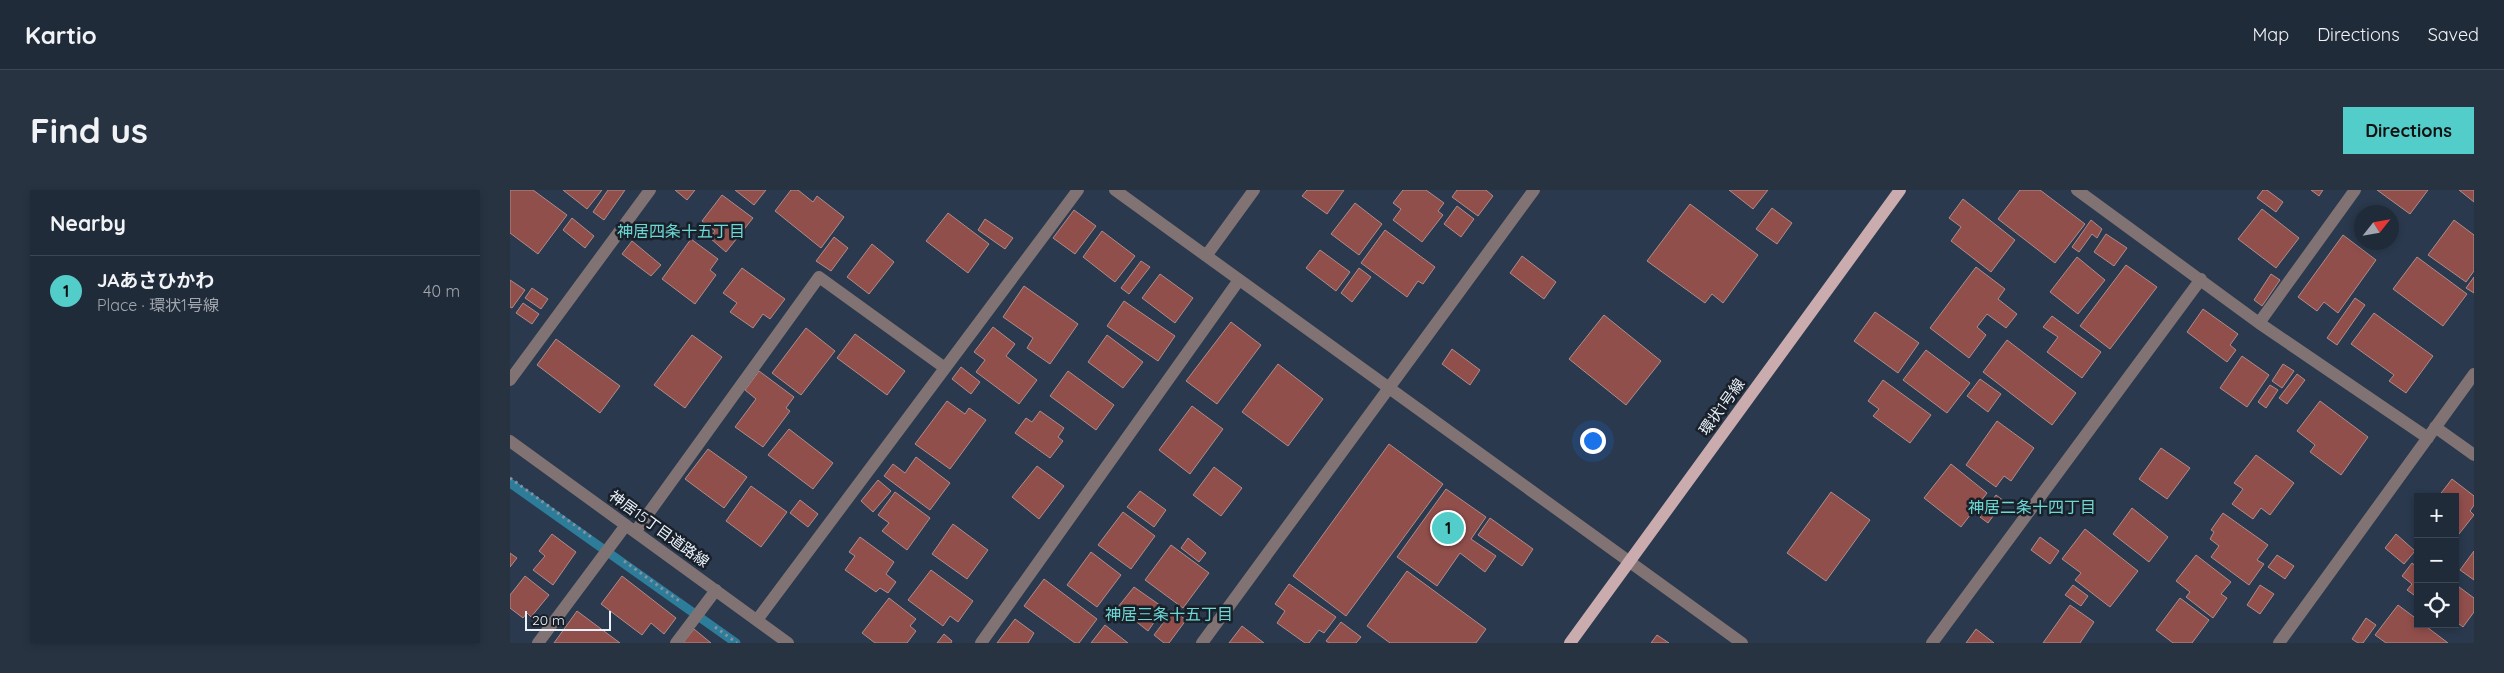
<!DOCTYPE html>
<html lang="en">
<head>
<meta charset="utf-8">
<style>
  :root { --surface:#202b3a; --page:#283342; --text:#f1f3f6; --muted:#a2a7af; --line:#3d4754; --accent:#53cdc9 }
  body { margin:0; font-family:Quicksand,"Noto Sans JP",sans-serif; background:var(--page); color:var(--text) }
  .controls { position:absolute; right:15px; bottom:15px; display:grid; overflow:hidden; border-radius:0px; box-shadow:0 2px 8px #0003 }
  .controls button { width:45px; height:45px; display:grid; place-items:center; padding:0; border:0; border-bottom:1px solid var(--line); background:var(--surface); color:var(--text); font:25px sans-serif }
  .compass { position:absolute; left:1844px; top:15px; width:45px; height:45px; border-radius:50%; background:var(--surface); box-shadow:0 2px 8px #0003; rotate:59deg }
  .scale { position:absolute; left:15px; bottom:12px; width:86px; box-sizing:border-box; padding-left:5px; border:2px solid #eaf2fc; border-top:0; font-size:14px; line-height:18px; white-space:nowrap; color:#eaf2fc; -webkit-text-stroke:4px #192029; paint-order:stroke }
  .you { position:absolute; left:1082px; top:250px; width:18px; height:18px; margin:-12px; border:4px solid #fff; border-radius:50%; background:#1a73e8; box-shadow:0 0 0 8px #1a73e833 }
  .badge { display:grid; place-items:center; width:32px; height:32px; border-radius:50%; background:var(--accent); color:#111; font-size:16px; font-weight:700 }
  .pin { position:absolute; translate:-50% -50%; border:2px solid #fff; box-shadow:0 1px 5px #0006 }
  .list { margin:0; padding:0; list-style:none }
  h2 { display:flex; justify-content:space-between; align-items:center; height:65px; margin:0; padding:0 20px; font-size:21px }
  h2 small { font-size:16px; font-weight:400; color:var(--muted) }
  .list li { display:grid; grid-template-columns:32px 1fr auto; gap:15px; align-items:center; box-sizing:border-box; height:70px; padding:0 20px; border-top:1px solid var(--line) }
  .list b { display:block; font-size:19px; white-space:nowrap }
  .list p { margin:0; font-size:16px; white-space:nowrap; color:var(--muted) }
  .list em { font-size:16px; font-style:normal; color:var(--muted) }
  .icon { flex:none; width:28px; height:28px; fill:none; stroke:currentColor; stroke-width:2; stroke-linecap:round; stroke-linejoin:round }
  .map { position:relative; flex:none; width:1964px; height:453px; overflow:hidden; border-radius:0px }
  header { display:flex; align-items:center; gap:30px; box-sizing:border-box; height:70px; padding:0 25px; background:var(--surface); border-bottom:1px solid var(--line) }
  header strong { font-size:24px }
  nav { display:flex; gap:28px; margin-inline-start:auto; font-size:18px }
  .intro { display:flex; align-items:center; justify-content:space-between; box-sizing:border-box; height:120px; padding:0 30px }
  h1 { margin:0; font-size:35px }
  .button { padding:12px 22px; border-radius:0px; background:var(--accent); color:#111; font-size:18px; font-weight:700 }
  main { display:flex; gap:30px; padding:0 30px }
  aside { flex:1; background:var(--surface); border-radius:0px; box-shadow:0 2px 8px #0003 }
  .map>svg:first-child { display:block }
</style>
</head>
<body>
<header>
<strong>Kartio</strong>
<nav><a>Map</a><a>Directions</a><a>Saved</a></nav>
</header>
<div class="intro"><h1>Find us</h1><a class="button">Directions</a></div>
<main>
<aside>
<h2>Nearby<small></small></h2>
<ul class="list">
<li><span class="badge">1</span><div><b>JAあさひかわ</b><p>Place · 環状1号線</p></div><em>40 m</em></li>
</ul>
</aside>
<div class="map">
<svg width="1964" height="453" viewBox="0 0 1964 453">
  <rect width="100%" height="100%" fill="#2a394d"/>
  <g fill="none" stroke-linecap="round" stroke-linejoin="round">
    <path stroke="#2c7c9a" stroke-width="9" d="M0,293L226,453"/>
  </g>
  <path fill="#914f4c" stroke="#ae8c8a" d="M0,0H23L57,25L28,64L0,43Z
    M53,0H92L77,19Z
    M98,0H115L94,30L83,22Z
    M165,0H185L177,10Z
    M225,0H256L244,15Z
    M281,0H288L303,12L307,6L334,27L311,58L265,21Z
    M797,0H834L817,24L792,6Z
    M893,0H916L934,13L928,21L933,25L912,52L883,30L891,19L883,13Z
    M947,0H976L983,6L968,26L942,7Z
    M1219,0H1258L1243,19Z
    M1510,0H1530L1575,34L1545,73L1488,29Z
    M1753,0H1757L1773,12L1766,22L1747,8Z
    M1801,0H1813L1809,6Z
    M1867,0H1918L1900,24Z
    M1949,0H1964V12Z
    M212,5L243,28L216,62L200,48L205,41L192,31Z
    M1453,9L1505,50L1481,82L1441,51L1451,37L1439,28Z
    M845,13L872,34L849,65L821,44Z
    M1180,14L1248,65L1213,113L1202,104L1195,113L1137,71Z
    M947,16L964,29L951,47L934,34Z
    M1262,18L1282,33L1267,54L1246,39Z
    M1752,19L1789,48L1766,78L1728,49Z
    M564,20L586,36L565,64L543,48Z
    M438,23L479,54L458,83L416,51Z
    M62,28L84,46L75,58L53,40Z
    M475,29L503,48L495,59L468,40Z
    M1581,30L1592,39L1587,48L1582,44L1569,62L1562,57Z
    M1944,30L1964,45V81L1956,92L1918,65Z
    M875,40L925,77L913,94L908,91L897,107L851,73Z
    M592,41L625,66L605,92L573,67Z
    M1596,44L1617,58L1604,76L1584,62Z
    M1833,45L1866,70L1828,123L1814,112L1807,121L1788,107Z
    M324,47L338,58L321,81L306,71Z
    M181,49L208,69L200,80L206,85L185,114L152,89Z
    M122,51L151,75L141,86L112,64Z
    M362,54L384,72L359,104L337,87Z
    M810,60L840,82L826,101L796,78Z
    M1012,66L1046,92L1034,109L1000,83Z
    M1567,67L1595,90L1568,124L1540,102Z
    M1907,67L1957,104L1933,136L1883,99Z
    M631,71L640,77L619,104L611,98Z
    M1616,75L1647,97L1600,159L1570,136Z
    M1466,77L1495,99L1488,109L1507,124L1496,138L1477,124L1467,137L1476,145L1459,168L1420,138Z
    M232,78L275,109L260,129L253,124L243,138L220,122L227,113L213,103Z
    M849,78L861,87L842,112L831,103Z
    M650,84L683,108L665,133L632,108Z
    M1761,84L1770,90L1752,116L1744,110Z
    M1964,87V103L1956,98Z
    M0,90L15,100L2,118L0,117Z
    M514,96L568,134L540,174L517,158L523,148L493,127Z
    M22,98L38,109L31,119L15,108Z
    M1845,108L1855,115L1827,155L1817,148Z
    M614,111L665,146L648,171L597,136Z
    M13,113L29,124L22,134L6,123Z
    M1693,119L1728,144L1720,155L1726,160L1717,172L1677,142Z
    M1365,122L1409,153L1388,183L1344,151Z
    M1864,123L1923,166L1896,203L1879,191L1884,185L1841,154Z
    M1094,125L1151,171L1116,215L1059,169Z
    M1542,126L1591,162L1572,188L1537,162L1548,147L1533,137Z
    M721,132L751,155L707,214L676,191Z
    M483,137L505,154L496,166L527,190L509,214L466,182L475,170L464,162Z
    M296,138L325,161L291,205L262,183Z
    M345,144L395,181L377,205L327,168Z
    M182,145L212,167L175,218L144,195Z
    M597,145L633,172L613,198L578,172Z
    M46,149L110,196L90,223L27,175Z
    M1497,150L1566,203L1542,235L1473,182Z
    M942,159L970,180L960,195L932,174Z
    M1416,160L1460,193L1437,223L1393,190Z
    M1732,166L1759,185L1737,217L1710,198Z
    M768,174L813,209L778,256L732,222Z
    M1773,174L1784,181L1772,198L1762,191Z
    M451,177L470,192L461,204L442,189Z
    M249,181L284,207L276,218L280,221L253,257L225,237L246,209L235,200Z
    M558,181L604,215L586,240L540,206Z
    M1787,184L1795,190L1777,214L1769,208Z
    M1470,189L1491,204L1478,222L1457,206Z
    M1373,190L1421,225L1400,253L1363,226L1369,219L1358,211Z
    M1760,195L1768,200L1756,218L1748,212Z
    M437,211L455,224L459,218L476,230L440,279L405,254Z
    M1810,211L1858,247L1831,285L1800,262L1805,255L1787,241Z
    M682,216L713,239L680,284L649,260Z
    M530,221L554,238L548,247L553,251L540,268L505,243L516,228L522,232Z
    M1487,231L1524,258L1501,291L1494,286L1486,297L1456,275Z
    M279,239L323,273L303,299L258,265Z
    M879,254L933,294L836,426L783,386Z
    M1651,258L1680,278L1657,309L1629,289Z
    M198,259L237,287L214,318L175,289Z
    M1746,265L1784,293L1760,325L1751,318L1743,329L1722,314L1733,299L1724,293Z
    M406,267L440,293L420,320L374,286L383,274L395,283Z
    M1441,274L1477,303L1451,337L1414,308Z
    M527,276L554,296L529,329L502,307Z
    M704,277L732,298L711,326L683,305Z
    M1942,289L1964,306V315L1960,321L1964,325L1945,349V307H1928Z
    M368,290L381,301L363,322L351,311Z
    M241,296L277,322L251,357L216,331Z
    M936,299L976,327L961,349L986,366L975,382L950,363L927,396L887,367Z
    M630,301L656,320L644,337L617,317Z
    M385,302L420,328L397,360L372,341L379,333L368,325Z
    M1321,302L1360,330L1316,391L1277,363Z
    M1486,305L1494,311L1478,333L1470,327Z
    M290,310L308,324L298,337L280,323Z
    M1622,318L1658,347L1639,372L1603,344Z
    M613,322L645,346L621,379L588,355Z
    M1713,323L1758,355L1747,370L1754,374L1739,395L1701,367L1709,356L1700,349L1704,342L1701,340Z
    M980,328L1023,359L1012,376L968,345Z
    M443,334L478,360L457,389L422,364Z
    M1575,339L1628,381L1600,417L1565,390L1571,383L1552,369Z
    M42,344L66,362L43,395L23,380L35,366L29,361Z
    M1886,344L1905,361L1894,374L1875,358Z
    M350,347L384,372L376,384L386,392L378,403L370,398L366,402L335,380L345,366L339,362Z
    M1530,347L1549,361L1540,374L1521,360Z
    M678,348L696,363L689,372L671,358Z
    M661,355L699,383L673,418L635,390Z
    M1964,361V390L1950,380Z
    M581,362L611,385L587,417L557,395Z
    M0,363L7,368L0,377Z
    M1686,365L1721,392L1711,404L1717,408L1703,428L1676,407L1680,402L1666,391Z
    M1767,365L1784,376L1775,389L1758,377Z
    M1902,373L1908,378V408L1897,400L1902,394L1892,386Z
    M421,380L463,411L448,432L440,426L433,436L398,410Z
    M897,381L976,439L966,453H880L857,436Z
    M15,386L39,405L21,427L17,423L13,428L0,418V405Z
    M112,386L166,428L154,444L141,433L132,445L91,414Z
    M534,389L587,429L569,453H565L514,416Z
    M779,394L826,427L814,443L809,440L799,453H795L767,433L775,421L765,414Z
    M1945,394L1964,408V422L1953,437L1945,431Z
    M1563,395L1578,406L1571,416L1555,405Z
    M1750,395L1764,404L1750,424L1737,415Z
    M624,397L654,418L638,441L608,417Z
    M379,408L406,429L400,436L406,441L397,453H365L352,443Z
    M1670,408L1699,430L1682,453H1663L1646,440Z
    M1560,415L1584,432L1570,453H1533Z
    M1888,415L1908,430V434H1913L1938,453H1876L1865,445Z
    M663,420L676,430L659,453H654L644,445Z
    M67,421L110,453H44Z
    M1856,428L1866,435L1853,453H1848L1842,449Z
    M505,429L524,443L518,453H487Z
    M831,432L851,447L846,453H819L816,451Z
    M595,435L618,453H581Z
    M732,436L754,453H719Z
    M184,439L201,453H173Z
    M1466,439L1484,453H1456Z
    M434,444L442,451L441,453H427Z
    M1147,445L1159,453H1141Z"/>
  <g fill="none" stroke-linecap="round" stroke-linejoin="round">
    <path stroke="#8792a1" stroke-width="3" stroke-dasharray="2.5 4" stroke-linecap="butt" d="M0,288L81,347
      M114,371L172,413
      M205,437L227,453"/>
    <path stroke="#817373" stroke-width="12" d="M605,0L1232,453
      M1567,0L1749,133L1918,248
      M696,66L744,0
      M1749,133L1845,0
      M0,190L140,0
      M1925,237L1964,265
      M0,251L278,453
      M125,342L309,87L435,178
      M247,430L568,0
      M28,453L116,335
      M166,453L206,400
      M471,453L729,90
      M692,453L1024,0
      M1422,453L1691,89
      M1769,453L1964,184"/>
    <path stroke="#caacae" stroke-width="12" d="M1060,453L1390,0"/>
  </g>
  <g text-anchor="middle" stroke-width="5" stroke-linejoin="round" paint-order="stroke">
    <g font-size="15" fill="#eaf2fc" stroke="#192029">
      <text transform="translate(1212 217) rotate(-54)" y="5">環状1号線</text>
      <text transform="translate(149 339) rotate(36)" y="5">神居15丁目道路線</text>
    </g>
    <g font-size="16" fill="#6dd9d5" stroke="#192029">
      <text x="171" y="47">神居四条十五丁目</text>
      <text x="1522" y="323">神居二条十四丁目</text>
      <text x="659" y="430">神居三条十五丁目</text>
    </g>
  </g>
</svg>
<div class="controls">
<button>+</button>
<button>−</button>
<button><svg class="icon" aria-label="locate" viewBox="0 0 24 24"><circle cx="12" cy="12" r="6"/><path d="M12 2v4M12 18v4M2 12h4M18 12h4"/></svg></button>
</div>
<svg class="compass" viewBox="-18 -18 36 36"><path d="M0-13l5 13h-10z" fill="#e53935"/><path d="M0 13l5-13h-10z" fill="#a2a7af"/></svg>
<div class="scale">20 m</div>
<div class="you"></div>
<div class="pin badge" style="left:938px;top:338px">1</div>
</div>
</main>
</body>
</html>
